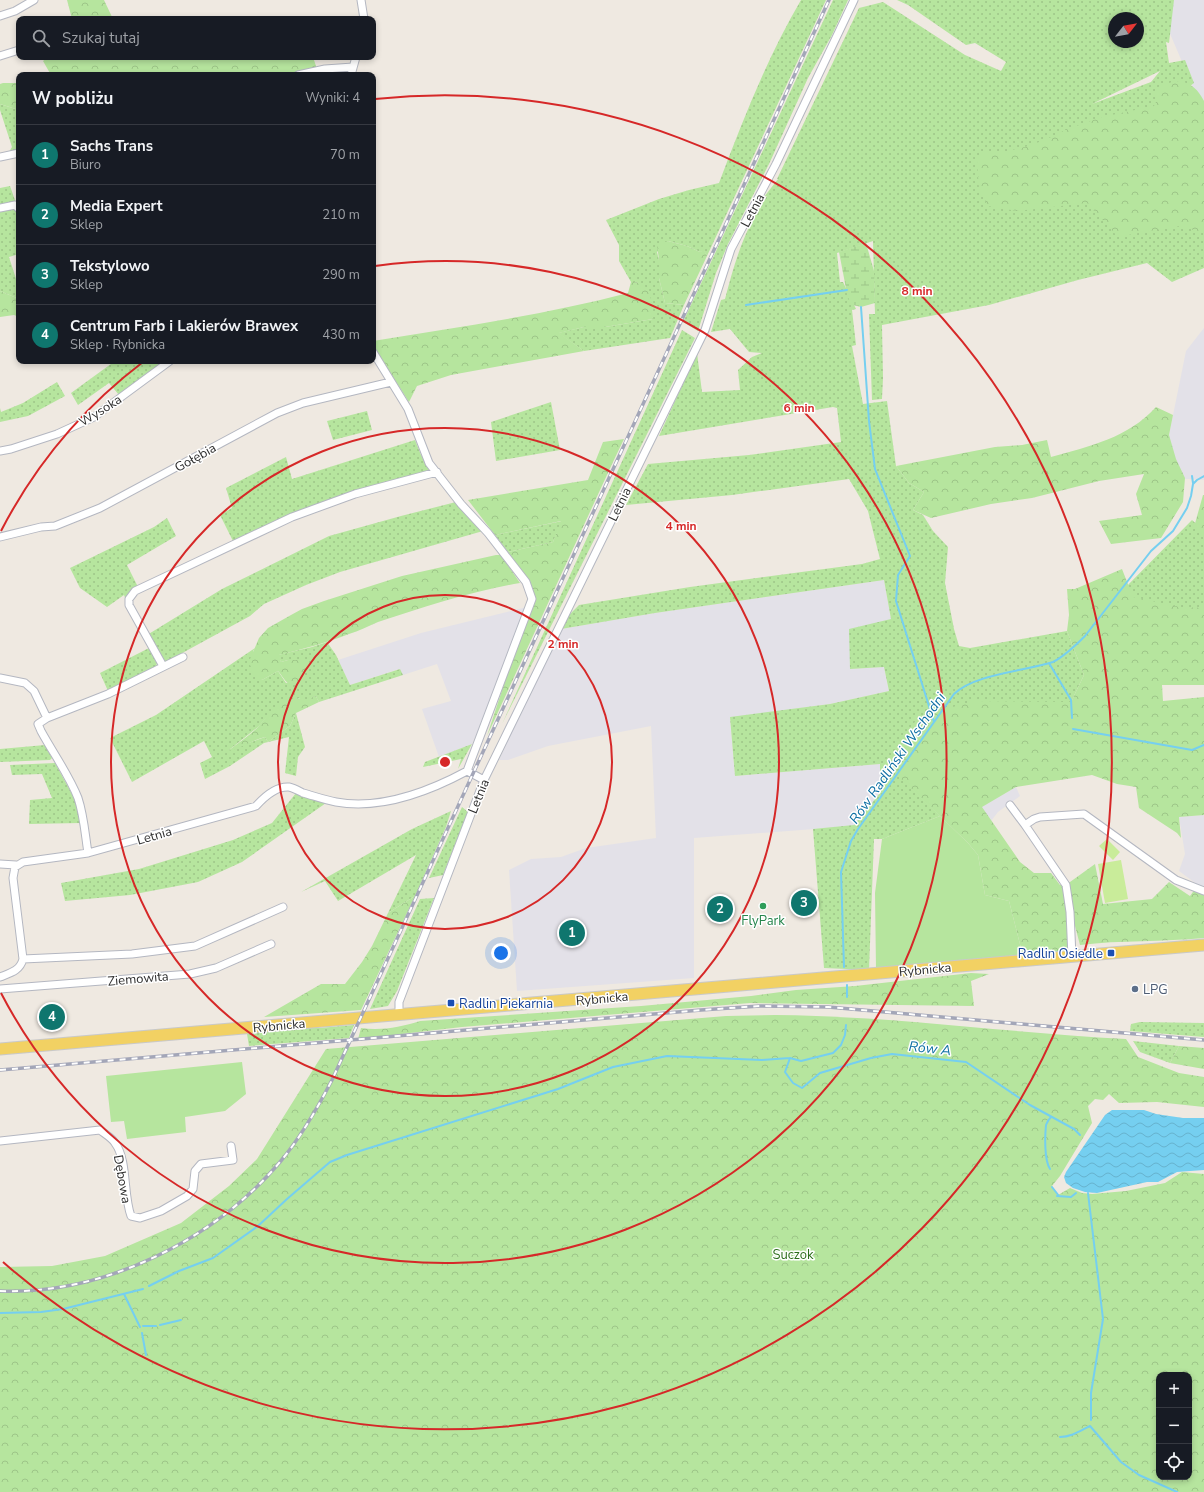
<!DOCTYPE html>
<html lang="pl">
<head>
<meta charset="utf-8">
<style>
  :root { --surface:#171b24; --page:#242831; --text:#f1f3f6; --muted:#9ea1a6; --line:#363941; --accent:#0f766e }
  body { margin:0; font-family:"Nunito Sans",sans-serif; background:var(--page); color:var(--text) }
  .controls { position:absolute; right:12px; bottom:12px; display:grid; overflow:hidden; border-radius:8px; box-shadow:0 2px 6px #0003 }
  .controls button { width:36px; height:36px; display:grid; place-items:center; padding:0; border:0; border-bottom:1px solid var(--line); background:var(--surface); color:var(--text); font:20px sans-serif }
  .compass { position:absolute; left:1108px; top:12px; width:36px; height:36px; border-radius:50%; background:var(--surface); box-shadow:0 2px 6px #0003; rotate:59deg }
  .you { position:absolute; left:501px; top:953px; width:14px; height:14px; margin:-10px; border:3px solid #fff; border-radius:50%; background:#1a73e8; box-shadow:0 0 0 6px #1a73e833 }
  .badge { display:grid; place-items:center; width:26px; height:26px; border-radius:50%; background:var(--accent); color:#fff; font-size:13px; font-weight:700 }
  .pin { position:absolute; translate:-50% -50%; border:2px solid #fff; box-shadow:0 1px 4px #0006 }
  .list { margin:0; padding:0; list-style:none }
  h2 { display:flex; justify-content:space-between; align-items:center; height:52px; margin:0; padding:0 16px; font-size:17px }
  h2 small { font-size:13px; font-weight:400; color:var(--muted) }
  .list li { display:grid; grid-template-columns:26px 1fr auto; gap:12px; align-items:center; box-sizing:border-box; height:60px; padding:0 16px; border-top:1px solid var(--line) }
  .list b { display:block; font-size:15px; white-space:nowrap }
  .list p { margin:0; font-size:13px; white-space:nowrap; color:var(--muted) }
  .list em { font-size:13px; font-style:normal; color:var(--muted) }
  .icon { flex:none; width:22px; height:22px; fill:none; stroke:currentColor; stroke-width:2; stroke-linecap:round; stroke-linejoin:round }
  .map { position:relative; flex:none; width:1204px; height:1492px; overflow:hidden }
  .search { position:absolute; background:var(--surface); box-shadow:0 2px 6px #0003; left:16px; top:16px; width:360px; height:44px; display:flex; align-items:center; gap:10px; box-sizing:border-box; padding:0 14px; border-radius:8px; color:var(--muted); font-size:15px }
  .panel { position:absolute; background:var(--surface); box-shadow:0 2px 6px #0003; left:16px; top:72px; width:360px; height:292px; border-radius:8px }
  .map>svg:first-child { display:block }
</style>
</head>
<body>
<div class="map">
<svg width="1204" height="1492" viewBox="0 0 1204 1492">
  <defs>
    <pattern id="grass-dots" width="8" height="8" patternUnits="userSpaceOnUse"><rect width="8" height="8" fill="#b6e59e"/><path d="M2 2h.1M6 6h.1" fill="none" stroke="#9dc588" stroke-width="1.8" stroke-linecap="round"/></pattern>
    <pattern id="forest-crowns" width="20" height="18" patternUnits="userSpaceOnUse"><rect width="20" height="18" fill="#b6e59e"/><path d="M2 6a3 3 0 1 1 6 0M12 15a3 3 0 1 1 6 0" fill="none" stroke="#9dc588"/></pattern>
    <pattern id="wetland-marsh" width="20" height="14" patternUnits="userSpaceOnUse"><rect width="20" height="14" fill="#b6e59e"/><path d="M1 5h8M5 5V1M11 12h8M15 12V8" fill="none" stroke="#9dc588"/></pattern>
    <pattern id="water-waves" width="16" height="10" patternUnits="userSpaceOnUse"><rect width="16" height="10" fill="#75cff0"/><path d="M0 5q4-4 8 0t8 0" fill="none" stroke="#66b2ce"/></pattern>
  </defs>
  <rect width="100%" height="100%" fill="#efe9e1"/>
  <path fill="#e3e1e8" d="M1172,0H1204V113L1168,29Z
    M1204,328V480L1173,478L1169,435L1186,351Z
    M884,580L891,619L850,669L884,667L889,691L830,704L730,718L735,776L880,764V793L854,826L694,838V978L517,991L509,870L531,859L561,857L586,848L656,838L651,726L548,746L508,760H499L541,667L561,629L655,613Z
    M527,607L490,704L472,744L439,757L422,709L451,701L437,664L403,675L399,669L350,685L338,660L421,633Z
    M1016,787L1020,796L998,812L991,821L981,807Z
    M1204,815V887L1198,885L1179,871L1185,854L1179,817Z"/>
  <path fill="url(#grass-dots)" fill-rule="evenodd" d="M801,0H826L707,256L704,251L700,252L687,246L668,241L657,252L659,260V278L665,303L684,305L670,338L584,351L558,333L584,327H605L653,319L637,282H631L619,261V245L606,220L659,199L689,190L719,183C743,120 767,58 801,0Z
    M833,0H848L832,35L808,78L769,164L728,244L716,273L698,331L683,322Z
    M897,0H1174L1169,43L1166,42L1169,63L1185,60L1194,83L1161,108L1092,198L1204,221V268L1172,282L1147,263L1078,280L989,305L882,325L883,378L882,399L872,400L869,314H875L873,241L837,253L840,282H843L856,309L852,310L856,345L852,346L863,404L887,401L896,466L909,483L924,492L913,510L923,515L933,531L948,547L945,583L954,629L959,646L970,648L1067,631L1084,675L1071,702H1041L901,778L940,816L882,839H874L869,970L824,968L813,829L854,825L880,793V764L735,776L730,717L830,704L889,691L884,667L850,669L849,629L891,619L884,580L655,613L561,629L568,616L579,605L690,587L862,564L880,559L868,511L849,479L732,495L626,505L648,464L749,455L841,442L837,408L833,407L659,436L697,353L702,392L740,390L738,370L752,357L762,353L749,352L730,329L711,332L721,300L725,299C735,261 744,230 767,196L764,197L778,179H777L859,8L883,2L965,55L1001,71L1006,62L975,43L966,45L908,5ZM1114,18H1138V42H1114ZM1160,71L1151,82L1092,104Z
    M0,104L19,110V149L9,152L12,147L0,110Z
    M10,186L16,203L0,206V188Z
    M14,209L19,214V254L9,257L19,288V299L0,291V210Z
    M682,330L695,338L502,724Z
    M115,361H164L119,395L109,383L78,405L71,393Z
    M57,382L65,396L28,416L0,422V408L1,412L23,403Z
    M551,402L560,450L496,461L491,422Z
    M367,411L372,430L333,440L327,421Z
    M415,440L421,455L431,470L233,541L220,515L232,508L226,488L286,457L292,479Z
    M456,502L483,531L340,572L306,585L264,604L250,616L164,663L147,635L222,589L329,536L401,516Z
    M167,518L176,536L127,565L138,587L126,600L124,595L107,607L80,588L70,568L154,527Z
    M1192,520L1204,531V618L1121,603L1123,590Z
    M562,521L553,542L508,552L495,535Z
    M327,642L336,655L350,685L400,669L403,675L319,702L316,696L305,701L298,698L273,710L258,727L229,750L265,737L268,742L290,726L296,713L305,747L298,757L296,776L285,773L289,737L264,743L230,766L205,779L200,763L212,757L204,741L132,782L110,738L156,715L255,648L253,651L262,680L278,671L286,683L303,677L305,669L300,660H288L281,662L278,655L312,647Z
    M149,648L158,661L156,666L108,691L100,673Z
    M472,744L458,769L461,759L423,767L425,762Z
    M45,745L52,758L50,760L0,762V749Z
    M55,763L77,803L81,823L29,824L30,800L52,798L42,774L12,775L10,765Z
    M296,793L326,803L242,862L198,882L130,895L65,901L61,883L139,869L233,840L272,823Z
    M462,807L468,812L443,875L429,878Z
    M451,811L446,827L415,896L388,913L416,855L338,901L325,881L301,892L412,829Z
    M434,898L397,991L388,1006L370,1009L420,899Z
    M1140,1022L1204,1023V1037L1130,1031L1131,1024Z
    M354,1025L349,1038L249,1046L247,1034L316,1027L319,1028Z
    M1133,1041L1179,1046L1170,1063L1140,1052Z"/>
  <path fill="url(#forest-crowns)" fill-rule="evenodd" d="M67,0H104L113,19H72Z
    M48,57H313L319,75H51L43,61Z
    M1179,81C1192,83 1198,90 1204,101V233L1180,226L1138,233L1118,237L1087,203L1017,211L988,206L979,189L977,161L985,153L1008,151L1029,146L1049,138L1065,130L1102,117L1154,106L1156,102L1155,88L1172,82Z
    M3,83H19V110L0,104V84Z
    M668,241L687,246L700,252L704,250L707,256L684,305L665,303L659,278V260L657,245Z
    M631,282C652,280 652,303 653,319L605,327H584L559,333L584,351L451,375L417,386L409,402L373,346V341C458,327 544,315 628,293Z
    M0,291L19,299V317L14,315L0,317Z
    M1156,407L1173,415L1169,435L1176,459L1185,478L1183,502L1161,538L1111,544L1099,521L1142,515L1136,494L1144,474L1099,481L1032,498L991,504L931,518L913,510L924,492L909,483L896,466L995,447L1022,445L1047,440L1051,457C1090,446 1128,438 1156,407Z
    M624,439L612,464L487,736L512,660L534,602L532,587L508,552L553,542L561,521L495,535L468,500L588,480L603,442Z
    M1203,495H1204V537L1194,527Z
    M496,555H501L520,583C472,591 424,607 378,622C368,626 359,631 349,634C326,643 303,649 279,655L281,662L288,660H309L302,682C287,688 287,682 278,671L262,680L254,673L250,665V659L259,638L268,628L291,615L302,609L324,601L402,576Z
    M1122,569L1133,597L1180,607L1204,608V685H1162L1163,701L1204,697V815L1179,817L1181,838L1177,833L1139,808L1136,787L1117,784L1092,775L1016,787L982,807L1020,862L1034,873H1051L1060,885L1070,882L1095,864L1103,904L1152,899L1169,882L1190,896L1198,885L1204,887V938C1163,942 1121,940 1080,945L1075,926L1067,952L1023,956L1009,901L985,895L978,855L968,843L901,779L896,752L916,720L923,716L973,701L1071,702L1084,675L1067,631L1069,615L1067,589H1075Z
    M316,696L319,702L296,713L290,726L268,742L265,737C252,740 242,748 228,751C238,743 249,736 258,727C273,711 279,692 305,700Z
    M415,896L361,1010L264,1017L321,984H345L362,962L372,946L388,913Z
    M971,973L989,974L971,981L974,1006L750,1003L462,1027L358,1039L361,1028C381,1031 401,1027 420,1021L641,1006L751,996L796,990L855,986Z
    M775,1015C892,1016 1009,1033 1126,1039L1138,1057L1179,1073L1204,1077V1107L1157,1102L1119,1103L1109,1094L1103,1100L1095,1099L1088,1106L1092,1123L1060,1176L1052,1186L1058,1195L1070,1188L1082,1193L1092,1194L1126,1191L1165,1183L1182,1172L1204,1174V1492H0V1267L52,1266L105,1256L181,1223L229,1186L257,1159L326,1049L726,1016ZM1159,1375H1189V1477H1159Z
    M1179,1046L1204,1048V1069L1170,1063Z"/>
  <path fill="url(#wetland-marsh)" d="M866,243L874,271L875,303L861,307L849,304L839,252Z"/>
  <path fill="#b6e59e" d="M940,816L968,843L978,855L985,895L1009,901L1023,956L876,969L875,893L882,839Z
    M242,1062L246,1094L225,1111L185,1117L186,1132L127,1139L124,1121L111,1122L106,1076Z"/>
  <path fill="#c9ec9a" d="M1107,839L1120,852L1113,860L1099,846Z
    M1121,860L1128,899L1105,903L1098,864Z"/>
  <path fill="url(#water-waves)" d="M1112,1110H1144L1156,1114L1183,1118H1204V1170L1177,1172L1158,1182H1147L1097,1193L1085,1192L1073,1188L1066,1183L1064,1177L1066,1172L1105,1115Z"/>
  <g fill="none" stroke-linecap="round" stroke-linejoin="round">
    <path stroke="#75cff0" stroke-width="2" d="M746,305L847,290
      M861,307L869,421L875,469L910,556L898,575L896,601L934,722
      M1192,476L1193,483
      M1049,663L1071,700L1072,718
      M1073,729L1192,750L1204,745
      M844,967L841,872L851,841L858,829L954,694C974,674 1026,671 1053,662C1065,656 1076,645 1085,636L1151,551L1173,531L1187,508L1191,496L1193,484L1197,480L1204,476
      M847,985V997
      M790,1058L785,1072L793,1083L802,1088L820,1073L871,1058L892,1054L966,1062L1030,1105L1074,1129L1080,1135
      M1050,1169C1044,1160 1045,1135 1046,1125C1047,1122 1049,1119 1051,1117
      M1052,1187L1059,1196
      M1088,1193L1103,1319L1091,1393V1420
      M1057,1196L1071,1197L1076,1193
      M149,1286L179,1271L213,1258L258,1226L287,1199L330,1162L347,1155L558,1089L613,1067L667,1056L762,1060L790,1058L801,1061L833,1053L841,1045L845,1035L846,1025
      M124,1294L140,1327
      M0,1313L41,1312L63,1309L143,1289
      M160,1325L181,1320
      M143,1326H156
      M142,1333L146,1355
      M1060,1437C1071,1437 1080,1431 1090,1426L1121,1462L1139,1475L1177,1492"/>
    <g stroke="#b4b7c1" stroke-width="9">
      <path id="street" d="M361,0L364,19
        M0,16L15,11L34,0
        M0,56L19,50
        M298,75L325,69L353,67
        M351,75L356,57
        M0,157L19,153
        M0,208L15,205L19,209
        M0,451L11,449L57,434L94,417L170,361
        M0,537L41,527L55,526L100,508L277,413L303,403L391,382
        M163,666L129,605V599L135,591L292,517L355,494L437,472
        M0,678L25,683L34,691L47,718
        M467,771L484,780
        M1010,805L1025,825
        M88,853L256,806C264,797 276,786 289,787C294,788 299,791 303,793C314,796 325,800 336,802C380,810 428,792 467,771L532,599L526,582L488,533L461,504L429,463L408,409L373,352
        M0,864L16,865
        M1072,957L1070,912L1066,885L1025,825L1034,819L1040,817L1084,814L1176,880L1204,891
        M23,959L132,954L195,946L283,907
        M0,977C10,973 20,971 23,959L13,878L15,867L23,862L88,853C85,834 84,816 78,798C69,775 53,753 41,731L38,724L47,718L108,694L183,657
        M0,989L190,974L216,968L271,944
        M399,1015V1002L484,780L705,330L731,249L776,164L854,0
        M0,1141L100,1130C105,1134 112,1138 115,1143C128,1160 123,1195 131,1216L140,1218L161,1211L187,1196L193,1189L195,1171L201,1164L233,1160L231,1146"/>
    </g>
    <g stroke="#c9c9c9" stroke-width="13">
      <path id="primary" d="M0,1049L1204,945"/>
    </g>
    <use href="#street" stroke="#fff" stroke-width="7"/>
    <use href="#primary" stroke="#f2d163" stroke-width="11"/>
    <g stroke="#a3a6b8" stroke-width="3.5">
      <path id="rail" d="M0,1070L701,1010L760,1006L828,1007L1204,1040
        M0,1291C104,1295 214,1240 280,1162C301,1137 317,1109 332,1080L829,0"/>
    </g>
    <use href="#rail" stroke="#fff" stroke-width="2" stroke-dasharray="6" stroke-linecap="butt"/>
  </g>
  <g fill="none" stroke="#d62828" stroke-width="2">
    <circle cx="445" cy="762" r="167"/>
    <circle cx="445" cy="762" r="334"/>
    <path d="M1 531A501 501 0 0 1 143 362M375 266A501 501 0 1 1 1 993"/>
    <path d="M375 99A667 667 0 1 1 3 1262"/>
  </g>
  <circle fill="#2e9e5b" stroke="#fff" stroke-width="1.5" cx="763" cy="906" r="4"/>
  <g fill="#1a4fb4" stroke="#fff" stroke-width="1.5">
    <rect x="1107" y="949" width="8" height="8" rx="2"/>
    <rect x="447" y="999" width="8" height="8" rx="2"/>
  </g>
  <circle fill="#5c6f8a" stroke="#fff" stroke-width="1.5" cx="1135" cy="989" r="4"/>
  <g text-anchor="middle" stroke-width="3" stroke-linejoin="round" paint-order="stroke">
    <g font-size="13" fill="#2e2e2e" stroke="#fff">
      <text transform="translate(752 210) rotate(-62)" y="5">Letnia</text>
      <text transform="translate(100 410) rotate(-32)" y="5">Wysoka</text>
      <text transform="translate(195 457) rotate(-29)" y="5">Gołębia</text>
      <text transform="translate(619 504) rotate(-64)" y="5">Letnia</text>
      <text transform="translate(478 796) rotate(-68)" y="5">Letnia</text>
      <text transform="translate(154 835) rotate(-16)" y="5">Letnia</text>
      <text transform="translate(925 969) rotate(-5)" y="5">Rybnicka</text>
      <text transform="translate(138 978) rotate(-5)" y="5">Ziemowita</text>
      <text transform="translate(602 998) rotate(-5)" y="5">Rybnicka</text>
      <text transform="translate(279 1025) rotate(-5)" y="5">Rybnicka</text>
      <text transform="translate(123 1179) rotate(80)" y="5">Dębowa</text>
    </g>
    <g font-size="13" fill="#27864d" stroke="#fff">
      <text x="763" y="925">FlyPark</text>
    </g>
    <g font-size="13" fill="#164399" stroke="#fff" text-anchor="end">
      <text x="1103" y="958">Radlin Osiedle</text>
      <text x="459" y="1008" text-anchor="start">Radlin Piekarnia</text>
    </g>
    <g font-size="13" fill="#4e5e75" stroke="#fff" text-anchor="start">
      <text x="1143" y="994">LPG</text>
    </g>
    <g font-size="13" fill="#2c6e1b" stroke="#fff">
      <text x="793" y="1259">Suczok</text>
    </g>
    <g font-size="14" font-style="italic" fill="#0d6fa3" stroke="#fff">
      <text transform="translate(897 758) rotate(-55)" y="5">Rów Radliński Wschodni</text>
      <text transform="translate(930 1048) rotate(6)" y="5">Rów A</text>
    </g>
  </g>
  <circle cx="445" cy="762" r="6" fill="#d62828" stroke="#fff" stroke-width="2"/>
  <g font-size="12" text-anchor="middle" font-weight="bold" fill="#d62828" stroke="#fff" stroke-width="3" stroke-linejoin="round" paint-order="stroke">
    <text x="917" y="295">8 min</text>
    <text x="799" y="412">6 min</text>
    <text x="681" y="530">4 min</text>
    <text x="563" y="648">2 min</text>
  </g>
</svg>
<div class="controls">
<button>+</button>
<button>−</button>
<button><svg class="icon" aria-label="locate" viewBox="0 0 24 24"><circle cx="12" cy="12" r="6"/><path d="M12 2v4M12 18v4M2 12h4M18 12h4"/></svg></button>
</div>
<svg class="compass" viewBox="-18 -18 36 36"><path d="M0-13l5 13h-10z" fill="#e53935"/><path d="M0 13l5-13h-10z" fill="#9ea1a6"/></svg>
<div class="you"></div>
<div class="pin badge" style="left:572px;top:933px">1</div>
<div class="pin badge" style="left:720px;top:909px">2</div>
<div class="pin badge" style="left:804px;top:903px">3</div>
<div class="pin badge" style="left:52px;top:1017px">4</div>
<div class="search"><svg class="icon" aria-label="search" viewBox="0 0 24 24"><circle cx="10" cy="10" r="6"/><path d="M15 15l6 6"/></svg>Szukaj tutaj</div>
<section class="panel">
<h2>W pobliżu<small>Wyniki: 4</small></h2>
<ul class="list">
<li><span class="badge">1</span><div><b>Sachs Trans</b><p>Biuro</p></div><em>70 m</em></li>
<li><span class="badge">2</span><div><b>Media Expert</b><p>Sklep</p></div><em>210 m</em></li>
<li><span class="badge">3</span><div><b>Tekstylowo</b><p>Sklep</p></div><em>290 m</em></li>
<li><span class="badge">4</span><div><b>Centrum Farb i Lakierów Brawex</b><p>Sklep · Rybnicka</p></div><em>430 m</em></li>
</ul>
</section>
</div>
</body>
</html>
